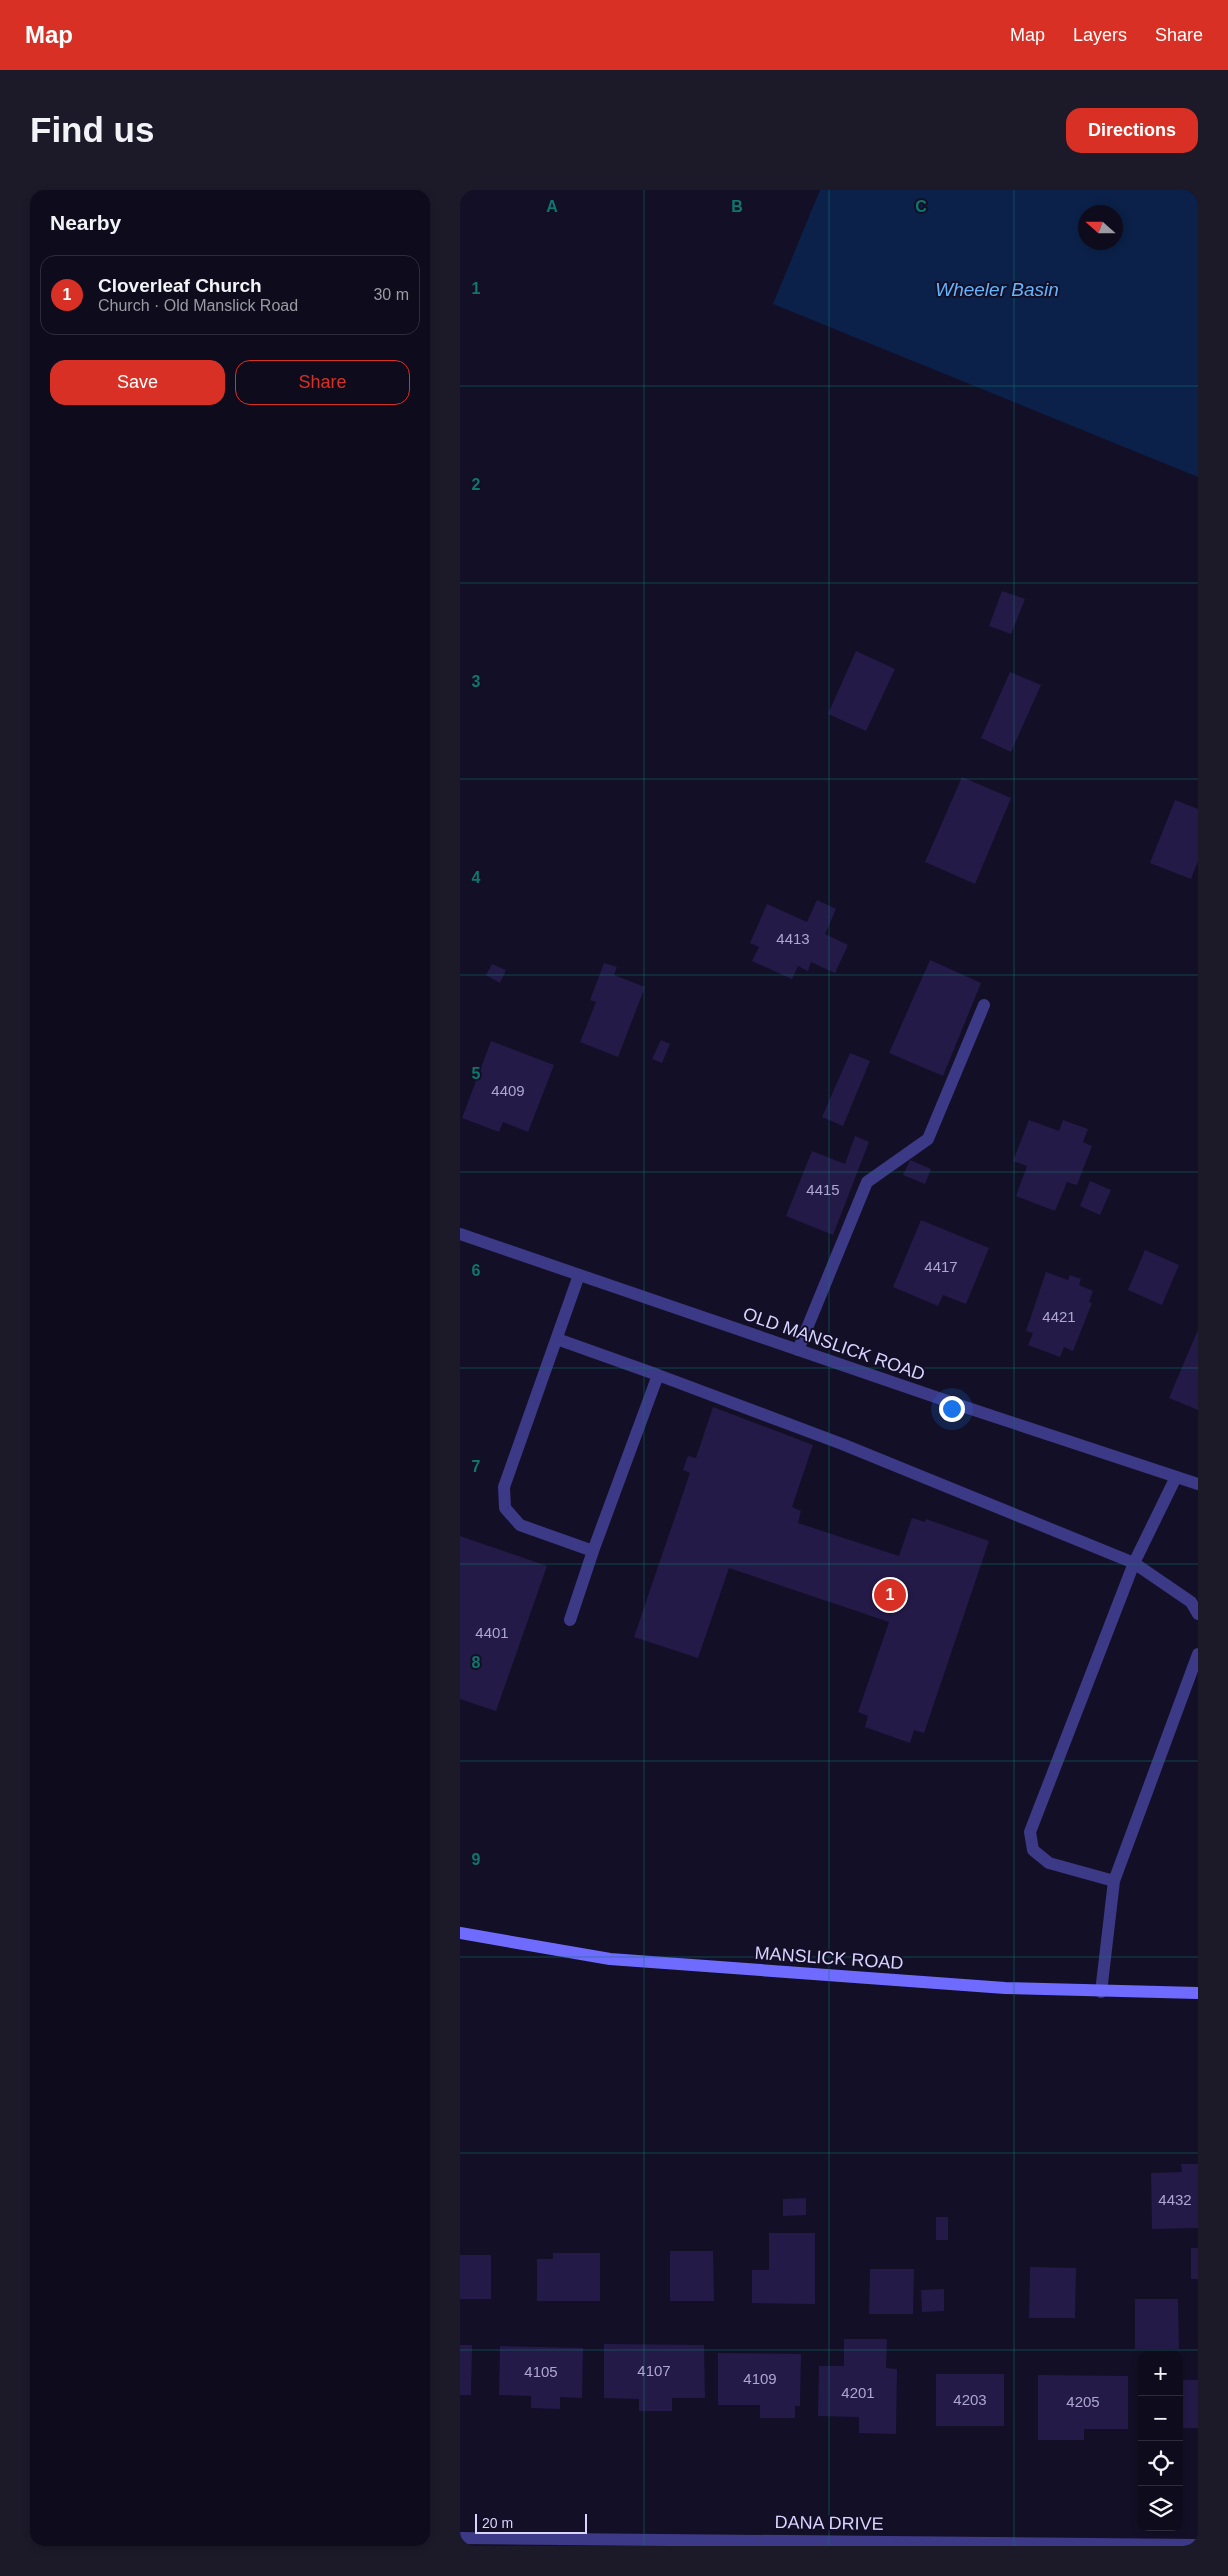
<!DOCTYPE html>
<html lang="en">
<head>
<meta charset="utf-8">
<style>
  :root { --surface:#0e0b1c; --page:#1c1929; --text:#f1f3f6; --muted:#9b9ba3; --line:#2e2b3b; --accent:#d93025 }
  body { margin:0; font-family:Helvetica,sans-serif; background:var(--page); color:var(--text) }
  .controls { position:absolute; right:15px; bottom:15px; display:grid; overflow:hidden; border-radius:10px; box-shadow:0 2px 8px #0003 }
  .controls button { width:45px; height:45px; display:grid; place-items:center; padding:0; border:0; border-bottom:1px solid var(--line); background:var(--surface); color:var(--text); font:25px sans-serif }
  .compass { position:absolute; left:618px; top:15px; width:45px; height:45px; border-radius:50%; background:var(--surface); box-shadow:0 2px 8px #0003; rotate:291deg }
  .scale { position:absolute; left:15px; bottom:12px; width:112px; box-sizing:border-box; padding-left:5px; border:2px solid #d9d4ff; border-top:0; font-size:14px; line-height:18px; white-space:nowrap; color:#d9d4ff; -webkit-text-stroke:4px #130f26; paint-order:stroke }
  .you { position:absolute; left:491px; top:1218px; width:18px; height:18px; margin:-12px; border:4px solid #fff; border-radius:50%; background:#1a73e8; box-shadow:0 0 0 8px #1a73e833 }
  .badge { display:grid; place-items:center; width:32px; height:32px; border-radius:50%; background:var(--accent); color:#fff; font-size:16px; font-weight:700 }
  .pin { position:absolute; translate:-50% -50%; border:2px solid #fff; box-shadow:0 1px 5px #0006 }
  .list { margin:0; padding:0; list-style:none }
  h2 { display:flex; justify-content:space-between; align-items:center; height:65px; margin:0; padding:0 20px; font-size:21px }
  h2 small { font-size:16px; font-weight:400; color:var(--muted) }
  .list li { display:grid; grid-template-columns:32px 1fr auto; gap:15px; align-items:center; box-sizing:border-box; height:80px; margin:0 10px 10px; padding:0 10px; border:1px solid var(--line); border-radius:15px }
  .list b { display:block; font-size:19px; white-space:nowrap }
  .list p { margin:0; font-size:16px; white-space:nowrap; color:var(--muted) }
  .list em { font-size:16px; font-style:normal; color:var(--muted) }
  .actions { display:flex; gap:10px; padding:15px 20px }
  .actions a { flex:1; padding:11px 0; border:1px solid var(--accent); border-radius:15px; text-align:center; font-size:18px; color:var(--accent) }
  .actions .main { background:var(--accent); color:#fff }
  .icon { flex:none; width:28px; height:28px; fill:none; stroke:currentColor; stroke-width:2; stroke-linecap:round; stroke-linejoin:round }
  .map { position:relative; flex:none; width:738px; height:2356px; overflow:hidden; border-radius:15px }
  header { display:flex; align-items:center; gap:30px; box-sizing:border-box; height:70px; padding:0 25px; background:var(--accent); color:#fff }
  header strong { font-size:24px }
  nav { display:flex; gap:28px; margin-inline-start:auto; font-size:18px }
  .intro { display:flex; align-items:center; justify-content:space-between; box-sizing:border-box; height:120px; padding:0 30px }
  h1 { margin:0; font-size:35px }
  .button { padding:12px 22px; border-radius:15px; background:var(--accent); color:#fff; font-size:18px; font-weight:700 }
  main { display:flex; gap:30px; padding:0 30px }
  aside { flex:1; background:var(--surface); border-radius:15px; box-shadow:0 2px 8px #0003 }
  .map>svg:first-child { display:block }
</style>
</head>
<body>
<header>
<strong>Map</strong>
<nav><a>Map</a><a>Layers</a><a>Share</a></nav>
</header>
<div class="intro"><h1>Find us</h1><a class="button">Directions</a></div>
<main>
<aside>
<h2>Nearby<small></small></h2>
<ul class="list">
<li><span class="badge">1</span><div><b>Cloverleaf Church</b><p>Church · Old Manslick Road</p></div><em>30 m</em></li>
</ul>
<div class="actions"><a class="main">Save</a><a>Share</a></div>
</aside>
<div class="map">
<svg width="738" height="2356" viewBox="0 0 738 2356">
  <rect width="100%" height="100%" fill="#130f26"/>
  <path fill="#0b2149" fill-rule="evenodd" d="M360,0H738V287L313,114ZM626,22H656V52H626Z"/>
  <path fill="#241a48" d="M542,401L565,409L551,444L529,436Z
    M396,461L435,479L406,541L368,524Z
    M550,482L581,495L551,562L521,548Z
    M502,587L551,608L515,694L465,672Z
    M715,610L738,619V671L731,689L690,673Z
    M357,710L376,719L365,744L388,755L375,783L351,772L348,781L338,776L332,789L292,771L299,757L290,753L307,714L347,732Z
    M470,770L521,793L483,886L429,863Z
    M144,773L157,777L154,785L185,797L158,867L120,852L136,812L130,810Z
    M32,774L46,780L40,793L26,785Z
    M201,850L210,854L202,873L192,869Z
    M31,851L94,875L68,942L43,932L39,942L2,928Z
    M390,863L410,871L383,936L362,927Z
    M569,930L599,941L603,930L628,939L623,952L632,956L617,995L607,992L595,1021L556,1006L567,976L553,971Z
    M395,946L409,952L373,1045L326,1026L352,961L385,974Z
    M450,970L471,979L465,994L443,985Z
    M630,991L651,1000L640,1025L620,1016Z
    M461,1030L529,1058L506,1114L483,1105L478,1116L433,1097Z
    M685,1060L719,1075L702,1115L668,1100Z
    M586,1082L608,1090L610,1085L621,1089L619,1095L633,1101L629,1112L632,1113L613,1161L604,1157L600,1167L568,1155L573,1143L566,1141Z
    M738,1140V1220L709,1208Z
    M253,1217L353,1255L332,1317L341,1321L338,1333L439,1366L452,1328L465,1332L466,1329L529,1351L464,1543L454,1540L450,1553L405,1537L408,1526L398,1522L429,1432L269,1378L238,1468L174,1447L230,1283L223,1280L228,1266L236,1268Z
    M0,1346L87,1376L36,1521L0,1509Z
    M721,1974H738V2038L692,2039L691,1983L722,1982Z
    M346,2008V2025L323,2026V2009Z
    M476,2027H488V2050H476Z
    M309,2043H355V2114L292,2113V2080H309Z
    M731,2058H738V2089H731Z
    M210,2061H253L254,2111H210Z
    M93,2063H140V2111H77V2069H93Z
    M0,2065H31V2109H0Z
    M570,2077L616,2078L615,2128H569Z
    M410,2079H454L453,2124H409Z
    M484,2099V2121L462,2122L461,2100Z
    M675,2109H718L719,2159H675Z
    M384,2149H427L426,2178L437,2179L436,2244L399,2243V2227L358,2226L359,2176H384Z
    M144,2154L244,2155L245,2208H212V2221H179V2209L144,2208Z
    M0,2155H12L11,2205H0Z
    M40,2156L123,2158L122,2208L100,2207V2219L71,2218V2206L39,2205Z
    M258,2163L341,2164L340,2216H335V2228H300V2215H258Z
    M476,2184H544V2236H476Z
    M578,2185L668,2186V2239H624V2250H578Z
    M719,2190H738V2238H719Z"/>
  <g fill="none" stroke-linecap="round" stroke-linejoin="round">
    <path stroke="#3c3986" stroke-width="12" d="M119,1085L44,1297L45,1318L60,1335L133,1361L198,1185L382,1254L674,1373L570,1642L573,1660L589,1673L654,1691L641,1802
      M97,1149L198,1185
      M338,1160L407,992L468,949L524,815
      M716,1287L674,1373L731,1412L738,1424
      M110,1430L133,1361
      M654,1691L738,1464"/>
    <path stroke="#3c3986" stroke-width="12" d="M0,1044L493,1213L738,1294
      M0,2348L738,2355"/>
    <path stroke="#6f6bff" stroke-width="12" d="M0,1743L150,1769L545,1798L738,1803"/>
  </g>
  <path fill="none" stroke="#0f766e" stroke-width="1" stroke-opacity="0.55" d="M184,0V2356M369,0V2356M554,0V2356M0,196H738M0,393H738M0,589H738M0,785H738M0,982H738M0,1178H738M0,1374H738M0,1571H738M0,1767H738M0,1963H738M0,2160H738"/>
  <g text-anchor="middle" stroke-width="4" stroke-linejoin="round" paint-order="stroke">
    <g font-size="15" fill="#aca6d1">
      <text x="333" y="754">4413</text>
      <text x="48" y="906">4409</text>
      <text x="363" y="1005">4415</text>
      <text x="481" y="1082">4417</text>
      <text x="599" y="1132">4421</text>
      <text x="32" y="1448">4401</text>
      <text x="715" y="2015">4432</text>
      <text x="194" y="2186">4107</text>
      <text x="81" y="2187">4105</text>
      <text x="300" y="2194">4109</text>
      <text x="398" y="2208">4201</text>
      <text x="510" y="2215">4203</text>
      <text x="623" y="2217">4205</text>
    </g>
    <g font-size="18" fill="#d9d4ff" stroke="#130f26">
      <text transform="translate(374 1154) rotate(19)" y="6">OLD MANSLICK ROAD</text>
      <text transform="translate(369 1768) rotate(4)" y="6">MANSLICK ROAD</text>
      <text transform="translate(369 2333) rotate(1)" y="6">DANA DRIVE</text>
    </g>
    <g font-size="19" font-style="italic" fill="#62b5ff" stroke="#130f26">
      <text x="537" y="106">Wheeler Basin</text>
    </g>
  </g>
  <g font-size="16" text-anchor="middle" font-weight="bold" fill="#0f766e" stroke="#130f26" stroke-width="4" stroke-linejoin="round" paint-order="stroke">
    <text x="92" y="22">A</text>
    <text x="277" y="22">B</text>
    <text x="461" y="22">C</text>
    <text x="16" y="104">1</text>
    <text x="16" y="300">2</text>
    <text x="16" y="497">3</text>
    <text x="16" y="693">4</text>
    <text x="16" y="889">5</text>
    <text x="16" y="1086">6</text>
    <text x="16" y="1282">7</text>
    <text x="16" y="1478">8</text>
    <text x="16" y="1675">9</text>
  </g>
</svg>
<div class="controls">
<button>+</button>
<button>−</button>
<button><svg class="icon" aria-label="locate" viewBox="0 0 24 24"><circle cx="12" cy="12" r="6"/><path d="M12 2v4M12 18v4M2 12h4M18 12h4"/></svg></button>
<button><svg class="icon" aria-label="layers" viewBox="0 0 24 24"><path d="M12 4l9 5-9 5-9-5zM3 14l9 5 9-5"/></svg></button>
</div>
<svg class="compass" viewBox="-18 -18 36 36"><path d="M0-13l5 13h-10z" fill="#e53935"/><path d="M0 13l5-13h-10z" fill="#9b9ba3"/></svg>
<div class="scale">20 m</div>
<div class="you"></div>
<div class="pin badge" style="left:430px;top:1405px">1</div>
</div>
</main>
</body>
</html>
